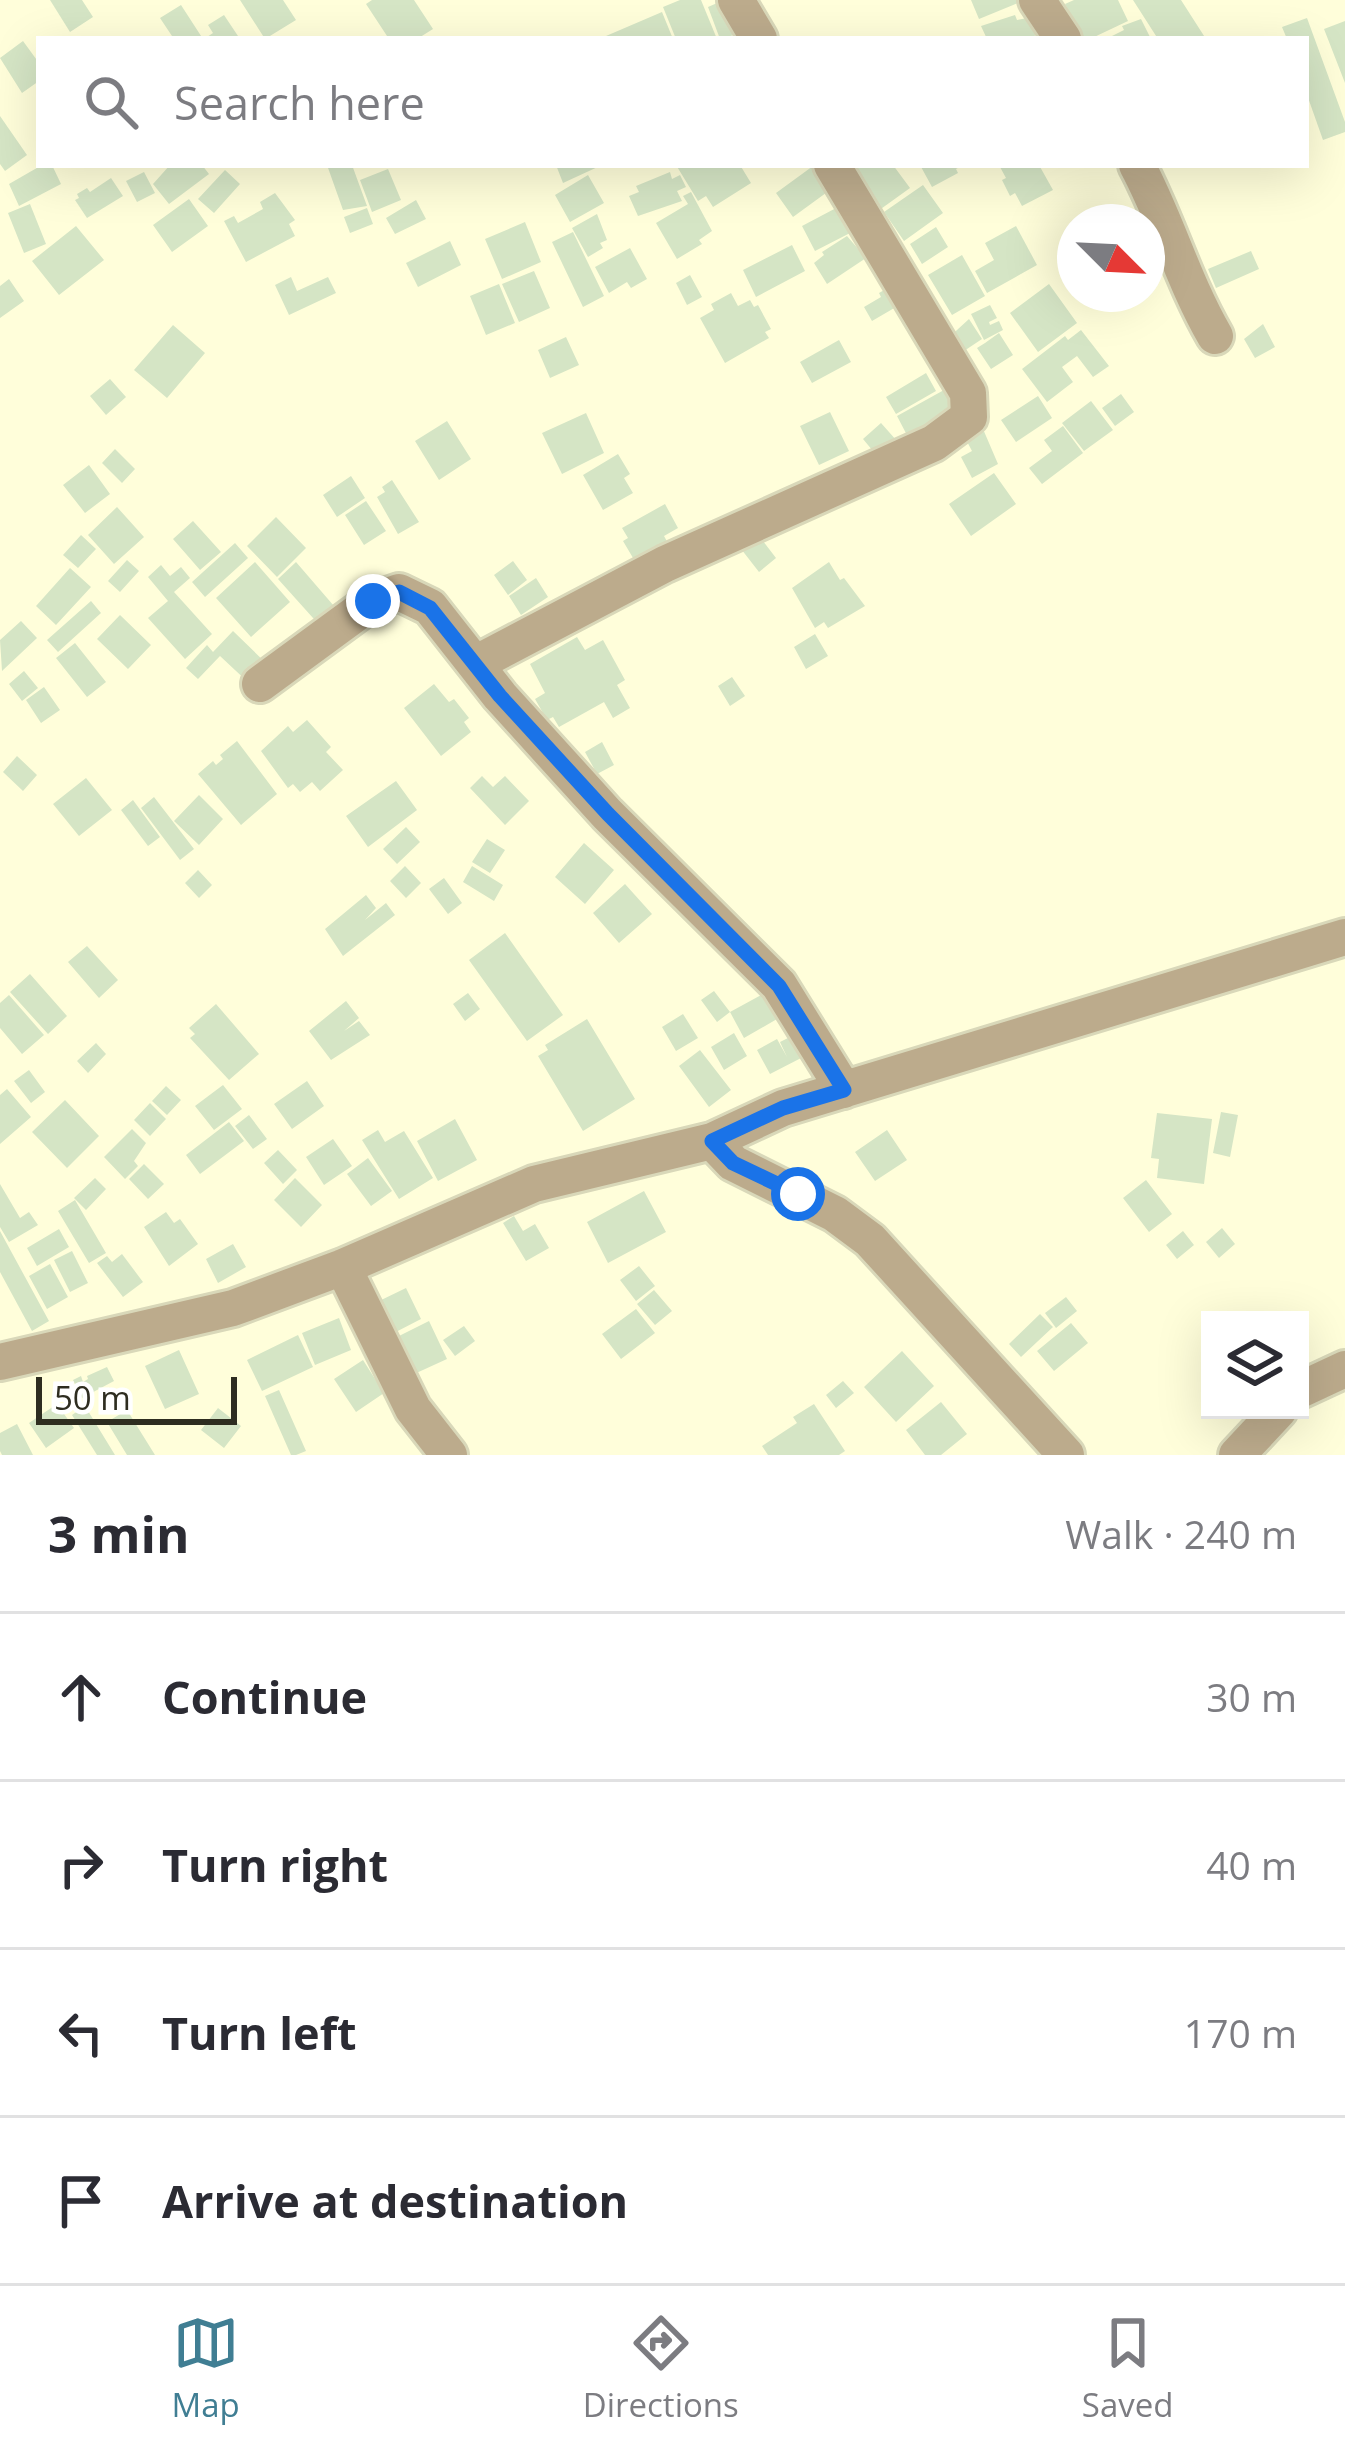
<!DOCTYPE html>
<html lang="en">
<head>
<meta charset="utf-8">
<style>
  :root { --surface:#fff; --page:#f7f7f7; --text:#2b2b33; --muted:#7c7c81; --line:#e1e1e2; --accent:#407e93 }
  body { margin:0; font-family:"Open Sans",sans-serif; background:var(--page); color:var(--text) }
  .controls { position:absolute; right:36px; bottom:36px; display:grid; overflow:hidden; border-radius:0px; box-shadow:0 12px 48px #0002 }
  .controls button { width:108px; height:108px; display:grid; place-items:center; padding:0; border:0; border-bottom:3px solid var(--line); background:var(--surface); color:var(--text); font:60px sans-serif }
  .compass { position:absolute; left:1057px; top:204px; width:108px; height:108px; border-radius:50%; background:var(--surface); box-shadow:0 12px 48px #0002; rotate:114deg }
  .scale { position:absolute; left:36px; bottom:30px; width:201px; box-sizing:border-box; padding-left:12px; border:6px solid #2e2d20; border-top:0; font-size:33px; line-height:42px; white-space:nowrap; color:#2e2d20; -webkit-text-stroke:9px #fff; paint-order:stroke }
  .stop { position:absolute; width:36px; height:36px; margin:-27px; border:9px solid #1a73e8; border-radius:50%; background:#fff }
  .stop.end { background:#1a73e8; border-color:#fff; box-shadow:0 3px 12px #0008 }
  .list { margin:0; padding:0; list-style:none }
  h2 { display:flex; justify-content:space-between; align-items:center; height:156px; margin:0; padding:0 48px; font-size:51px }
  h2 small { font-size:39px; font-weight:400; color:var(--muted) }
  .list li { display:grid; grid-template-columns:78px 1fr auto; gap:36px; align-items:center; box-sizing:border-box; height:168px; padding:0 48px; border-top:3px solid var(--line) }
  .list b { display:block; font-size:45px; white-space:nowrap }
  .list em { font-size:39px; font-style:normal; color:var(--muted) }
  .icon { flex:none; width:66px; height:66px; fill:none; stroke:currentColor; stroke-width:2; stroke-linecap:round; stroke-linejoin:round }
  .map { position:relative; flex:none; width:1345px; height:1455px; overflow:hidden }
  .search { position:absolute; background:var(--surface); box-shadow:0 12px 48px #0002; left:36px; right:36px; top:36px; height:132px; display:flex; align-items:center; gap:30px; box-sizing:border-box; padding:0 42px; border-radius:0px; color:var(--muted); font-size:45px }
  .sheet { height:828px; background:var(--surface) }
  nav { display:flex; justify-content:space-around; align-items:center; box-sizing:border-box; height:168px; border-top:3px solid var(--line); background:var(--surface); font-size:33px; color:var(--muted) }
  nav a { display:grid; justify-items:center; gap:6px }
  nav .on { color:var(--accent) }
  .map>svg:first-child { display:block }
</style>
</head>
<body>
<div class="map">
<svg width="1345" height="1455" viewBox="0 0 1345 1455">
  <rect width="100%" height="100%" fill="#fffeda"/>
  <path fill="#d5e5c5" d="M50,0H82L93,17L70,32Z
    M240,0H283L296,20L265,39Z
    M372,0H414L433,29L417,39H389L366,4Z
    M680,0H701L717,39H676L663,7Z
    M724,0L741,33L720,39L708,7Z
    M971,0H1025L979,19Z
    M1074,0H1118L1128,21L1090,39H1080L1065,17L1070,14L1065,4Z
    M1133,0H1181L1206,39H1158Z
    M181,5L203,39H174L160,18Z
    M662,12L673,39H599Z
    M224,15L240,39H204L213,33L208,25Z
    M1015,15L1017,20L1032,17L1039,34L1027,39H987L981,26Z
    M1307,18L1345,122V132L1323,140L1306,92V39H1287L1282,27Z
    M1141,19L1151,39H1106L1124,30L1122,26Z
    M1345,21V83L1324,29Z
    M23,41L39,63V81L22,93L0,58Z
    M0,116L27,155L5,171L0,164Z
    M42,165H52L61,184L19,206L9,184Z
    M170,165H202L209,174L169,204L153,184Z
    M327,165H352L367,206L343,210Z
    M556,165H602L563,183Z
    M676,165H740L751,183L713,207L706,196L698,201Z
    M853,165H893L910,188L878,211Z
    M920,165H963L956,169L958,173L932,187Z
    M1004,165H1039L1053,190L1022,206L1015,193L1010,196L1002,180L1006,178L1000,167Z
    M813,166L830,190L793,217L776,193Z
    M388,169L401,200L372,212L360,180Z
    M225,170L240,184L214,213L198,199Z
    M144,172L155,193L137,202L126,181Z
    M670,172L672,179L680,175L686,187L677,191L682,201L638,216L629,196L639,192L636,186Z
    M588,175L604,203L570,222L555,195Z
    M111,178L123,196L87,218L75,200L79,198L77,194L87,188L90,192Z
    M923,185L943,213L904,241L884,212Z
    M691,192L712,231L699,240L702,244L677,259L656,223L688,204L683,196Z
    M275,193L295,220L289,224L295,236L246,262L224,221L234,216L238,223L263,209L260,202Z
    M189,199L208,226L172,252L153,225Z
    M416,200L426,219L395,234L386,218Z
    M30,204L46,244L24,253L8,213Z
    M838,207L852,232L815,251L802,226Z
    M367,208L373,224L350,233L344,217Z
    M597,214L607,240L600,243L603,248L588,257L572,228Z
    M525,222L541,262L502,279L485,239Z
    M76,226L104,260L59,295L32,261Z
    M1016,226L1037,265L987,293L975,271L994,260L985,243Z
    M936,227L948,247L922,264L910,244Z
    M573,232L604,296L583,307L552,242Z
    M847,236L866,258L827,284L814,263L824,255L822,252Z
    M450,241L461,265L418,287L406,263Z
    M792,245L805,271L756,297L743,270Z
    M630,248L647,279L631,288L627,282L609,293L595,267Z
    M1251,251L1259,269L1216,288L1208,269Z
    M962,255L985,296L952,315L928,275Z
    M534,271L550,308L519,322L502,284Z
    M690,275L702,297L687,305L676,283Z
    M291,277L297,291L328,277L336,293L289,315L275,285Z
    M9,279L24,301L0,318V286Z
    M499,284L515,323L486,335L470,296Z
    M1049,284L1077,323L1038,352L1010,313Z
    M886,289L896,307L872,321L864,307L881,297L879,293Z
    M731,293L738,306L750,300L754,307L758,305L771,329L765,332L769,338L725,363L700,318L714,310L711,304Z
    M990,305L997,318L989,322L990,325L999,321L1003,330L984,340L971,314Z
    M969,319L982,339L955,357L945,341Z
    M1263,324L1275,347L1255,358L1244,339Z
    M173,325L205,353L167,398L134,370Z
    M1081,330L1109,366L1093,377L1077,356L1062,367L1073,382L1047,402L1022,369L1065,336L1068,340Z
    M999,333L1013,355L991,369L977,348L985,343L987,346L985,343Z
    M566,337L579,365L550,378L538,350Z
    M839,340L851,362L812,383L800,362Z
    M926,373L936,391L896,414L886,397Z
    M110,379L126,397L106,415L90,396Z
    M944,390L946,394L952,390L962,409L909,439L897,416Z
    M1121,394L1134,412L1115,426L1102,408Z
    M1038,396L1052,418L1016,442L1001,420Z
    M1091,401L1113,430L1084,451L1062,423Z
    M830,412L849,451L819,465L800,426Z
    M586,413L604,453L562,474L542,433Z
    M447,421L471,459L439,480L415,441Z
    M980,422L998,464L972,478L961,457L972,451L962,432Z
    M881,423L897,441L878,457L863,439Z
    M1063,426L1083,453L1042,484L1029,468L1052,451L1044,440Z
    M115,449L135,469L122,483L102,463Z
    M618,454L630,474L624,478L633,493L603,510L583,475Z
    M89,465L110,494L85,513L63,485Z
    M994,473L1016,504L971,536L949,504Z
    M351,476L365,498L337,517L323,495Z
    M392,480L419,522L398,534L377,497L385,492L382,487Z
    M366,501L386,531L364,545L345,515Z
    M665,504L678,528L664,536L669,545L636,563L623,541L628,538L622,528Z
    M117,507L144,537L114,564L88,535Z
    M276,517L306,548L277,577L247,546Z
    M193,521L221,552L200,570L173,539Z
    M756,532L776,558L759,572L738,545Z
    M81,535L96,549L78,568L63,555Z
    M235,543L248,558L205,597L192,582Z
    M127,560L139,571L120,592L108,581Z
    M513,561L527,580L508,595L494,575Z
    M255,562L290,602L251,637L216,598Z
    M296,562L340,613L322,628L278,579Z
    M829,562L840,580L844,578L865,606L828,628L824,622L815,628L792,588Z
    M161,565L170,576L181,567L190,578L174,592L212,634L185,659L148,618L168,601L148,577Z
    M70,568L91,587L56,625L36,606Z
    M536,578L548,597L521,615L509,596Z
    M91,601L101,613L58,652L47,640Z
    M120,615L151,645L128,669L97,639Z
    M21,621L37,638L2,671L0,640Z
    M233,631L269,666L251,685L220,656L198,679L186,668L207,645L213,652Z
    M815,634L828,656L806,669L794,647Z
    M577,637L585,650L603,640L625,680L617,685L630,708L613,718L604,702L559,727L553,717L547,720L535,699L545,693L530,664Z
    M75,643L106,682L87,697L56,658Z
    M24,671L38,688L22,701L9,684Z
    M732,677L745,696L730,706L718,686Z
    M434,684L449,702L454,699L469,718L464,722L471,732L441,756L404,708Z
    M44,687L60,710L41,723L26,700Z
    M307,720L331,747L326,752L343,770L320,791L312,782L300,792L293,784L288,788L261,751L288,726L293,732Z
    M237,741L277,794L241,825L198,774L213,761L216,765L223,759L220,755Z
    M602,742L614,765L597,774L585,752Z
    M17,756L37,775L23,791L3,772Z
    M482,776L493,787L505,776L529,801L505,825L470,788Z
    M86,778L112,810L79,836L53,804Z
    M396,781L417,810L368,847L346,816Z
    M199,795L223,819L199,845L174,821Z
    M154,797L194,849L180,860L141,808Z
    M133,800L160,837L148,846L121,810Z
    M406,827L420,842L397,864L383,849Z
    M487,839L505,850L490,873L472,862Z
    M584,843L614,870L585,904L555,877Z
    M405,866L421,883L406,898L390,881Z
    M472,866L503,885L494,901L463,882Z
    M198,870L212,885L199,898L185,883Z
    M444,878L462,903L448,914L429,889Z
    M625,884L652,914L619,943L593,913Z
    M366,895L376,908L365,920L386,903L395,915L343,956L325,929Z
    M505,933L563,1015L527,1041L469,960Z
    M87,946L118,980L99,998L68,962Z
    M30,974L67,1016L48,1034L10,992Z
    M714,991L730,1012L763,994L777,1019L744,1038L730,1012L717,1022L701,1000Z
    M468,993L480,1009L465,1021L453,1004Z
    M9,995L44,1035L22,1054L0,1028V1003Z
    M346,1001L359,1018L344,1031L359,1021L370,1035L331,1060L309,1031Z
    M216,1004L259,1054L229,1080L190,1038L195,1034L189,1028Z
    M683,1014L698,1038L676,1051L662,1027Z
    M587,1019L635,1099L583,1131L538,1056L548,1050L545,1045Z
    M734,1033L747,1056L724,1070L711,1047Z
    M792,1036L803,1057L770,1074L757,1050L777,1039L787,1057L780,1042Z
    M96,1043L106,1054L88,1073L77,1061Z
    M700,1050L731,1090L709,1107L679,1066Z
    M29,1070L45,1092L31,1103L14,1081Z
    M307,1081L324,1106L292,1129L274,1104Z
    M223,1085L242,1109L214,1130L195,1106Z
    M166,1086L181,1100L167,1115L152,1101Z
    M7,1089L31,1117L0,1144V1095Z
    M65,1100L99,1136L67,1168L32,1132Z
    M150,1103L166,1119L150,1136L134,1120Z
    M1221,1112L1238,1115L1230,1157L1213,1153Z
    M1157,1113L1212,1119L1204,1184L1157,1178L1159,1159L1151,1158Z
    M249,1115L267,1139L253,1149L235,1126Z
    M455,1119L477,1160L438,1181L417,1141Z
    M229,1122L244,1141L200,1174L186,1155Z
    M132,1129L146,1143L134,1161L138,1166L125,1179L104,1157Z
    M378,1130L385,1142L404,1131L433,1178L399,1199L362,1140Z
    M887,1130L907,1160L875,1181L855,1152Z
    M333,1139L352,1166L324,1185L306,1157Z
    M278,1150L297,1170L283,1184L264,1163Z
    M368,1158L392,1191L371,1206L347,1174Z
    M144,1164L164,1184L148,1199L129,1179Z
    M95,1178L106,1189L86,1210L74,1198Z
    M295,1178L322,1205L301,1227L274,1200Z
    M1146,1180L1172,1214L1149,1232L1123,1198Z
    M0,1184L20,1218L29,1212L38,1225L9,1242L0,1227Z
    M644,1191L666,1232L608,1263L587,1222Z
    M75,1200L106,1253L89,1263L58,1211Z
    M166,1212L174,1223L180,1219L198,1244L169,1266L144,1227Z
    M514,1216L523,1231L535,1224L549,1248L526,1261L503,1223Z
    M1222,1228L1235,1244L1219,1258L1206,1242Z
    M59,1229L69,1247L37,1266L27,1248Z
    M0,1231L49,1321L32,1331L0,1272Z
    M1183,1231L1194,1245L1177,1259L1166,1245Z
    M233,1244L246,1267L218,1283L206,1259Z
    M72,1251L88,1283L70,1292L54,1260Z
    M122,1254L143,1282L123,1297L97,1263L107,1256L112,1262Z
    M50,1264L68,1297L47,1309L29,1276Z
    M639,1266L655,1286L636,1301L620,1280Z
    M406,1288L421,1319L390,1335L375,1303Z
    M654,1290L672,1311L655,1325L637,1304Z
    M1066,1297L1077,1311L1056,1328L1045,1313Z
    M636,1309L655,1333L621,1359L602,1334Z
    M1040,1314L1053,1327L1021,1357L1009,1344Z
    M339,1318L351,1350L315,1365L302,1333Z
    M429,1321L447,1359L412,1375L395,1338Z
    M1071,1323L1088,1343L1054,1371L1037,1351Z
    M464,1326L475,1341L455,1356L443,1340Z
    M298,1335L313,1367L262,1391L247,1360Z
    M179,1350L199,1394L165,1409L145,1366Z
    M902,1351L934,1386L896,1422L864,1387Z
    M363,1360L384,1393L356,1412L334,1379Z
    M107,1367L114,1381L82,1398L73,1380L81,1376L83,1382L88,1379L87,1376Z
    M843,1381L854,1393L836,1408L826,1395Z
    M279,1390L306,1451L296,1455H291L265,1396Z
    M941,1402L967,1434L941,1455H925L906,1430Z
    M57,1404L74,1428L46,1448L29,1423Z
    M814,1404L845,1451L839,1455H768L762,1446L797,1423L793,1417Z
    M85,1406L115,1455H97L72,1415Z
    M218,1408L241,1426L224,1448L201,1430Z
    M127,1410L155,1455H127L107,1422Z
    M17,1424L33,1455H2L0,1451V1433Z"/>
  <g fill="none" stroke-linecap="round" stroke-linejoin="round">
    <g stroke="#d9d8b9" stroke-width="42">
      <path id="minor" d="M736,0L759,39
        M1037,0L1063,39
        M1137,165C1167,221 1183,281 1215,336
        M475,664L665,564L934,443L969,417L968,393L832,165
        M260,684L373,601L399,592L430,607L500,696L607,814L779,985L844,1090
        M712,1141L733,1163L835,1214L870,1240L1066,1455
        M343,1267L413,1409L449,1455
        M0,1362L233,1308L343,1267L534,1184L712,1141L783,1108L1345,937
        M1300,1390L1345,1369
        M1237,1455L1279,1410"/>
    </g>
    <use href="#minor" stroke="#bcab8c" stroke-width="36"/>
  </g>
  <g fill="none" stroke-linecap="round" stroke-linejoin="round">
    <path stroke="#1a73e8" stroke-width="15" d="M373,601L399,592L430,608L500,696L608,814L779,986L844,1090L783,1108L712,1141L733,1163L798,1194"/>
  </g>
</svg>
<div class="controls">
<button><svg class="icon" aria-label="layers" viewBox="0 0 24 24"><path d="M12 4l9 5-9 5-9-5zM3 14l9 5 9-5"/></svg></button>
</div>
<svg class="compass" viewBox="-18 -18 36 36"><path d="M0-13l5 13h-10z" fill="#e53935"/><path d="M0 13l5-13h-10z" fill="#7c7c81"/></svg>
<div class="scale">50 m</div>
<div class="stop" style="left:798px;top:1194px"></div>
<div class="stop end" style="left:373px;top:601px"></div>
<div class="search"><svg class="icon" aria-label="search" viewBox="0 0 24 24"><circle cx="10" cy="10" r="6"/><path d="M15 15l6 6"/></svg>Search here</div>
</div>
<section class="sheet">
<h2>3 min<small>Walk · 240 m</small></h2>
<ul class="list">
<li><svg class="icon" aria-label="ahead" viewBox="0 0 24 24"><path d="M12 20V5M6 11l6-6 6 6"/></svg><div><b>Continue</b></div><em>30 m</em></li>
<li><svg class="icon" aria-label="right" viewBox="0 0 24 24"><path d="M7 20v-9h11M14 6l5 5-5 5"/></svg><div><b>Turn right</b></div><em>40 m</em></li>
<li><svg class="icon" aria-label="left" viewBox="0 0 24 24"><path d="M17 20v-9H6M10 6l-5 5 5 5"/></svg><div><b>Turn left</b></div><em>170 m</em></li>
<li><svg class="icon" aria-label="arrive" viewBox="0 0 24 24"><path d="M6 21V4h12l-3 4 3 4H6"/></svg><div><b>Arrive at destination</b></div></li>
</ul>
</section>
<nav>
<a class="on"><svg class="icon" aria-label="map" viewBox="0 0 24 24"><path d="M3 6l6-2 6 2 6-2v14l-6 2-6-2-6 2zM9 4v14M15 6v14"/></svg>Map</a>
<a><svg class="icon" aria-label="directions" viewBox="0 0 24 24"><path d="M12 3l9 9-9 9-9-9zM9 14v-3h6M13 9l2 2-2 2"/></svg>Directions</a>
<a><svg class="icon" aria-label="saved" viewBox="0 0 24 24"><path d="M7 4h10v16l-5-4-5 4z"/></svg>Saved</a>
</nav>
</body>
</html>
